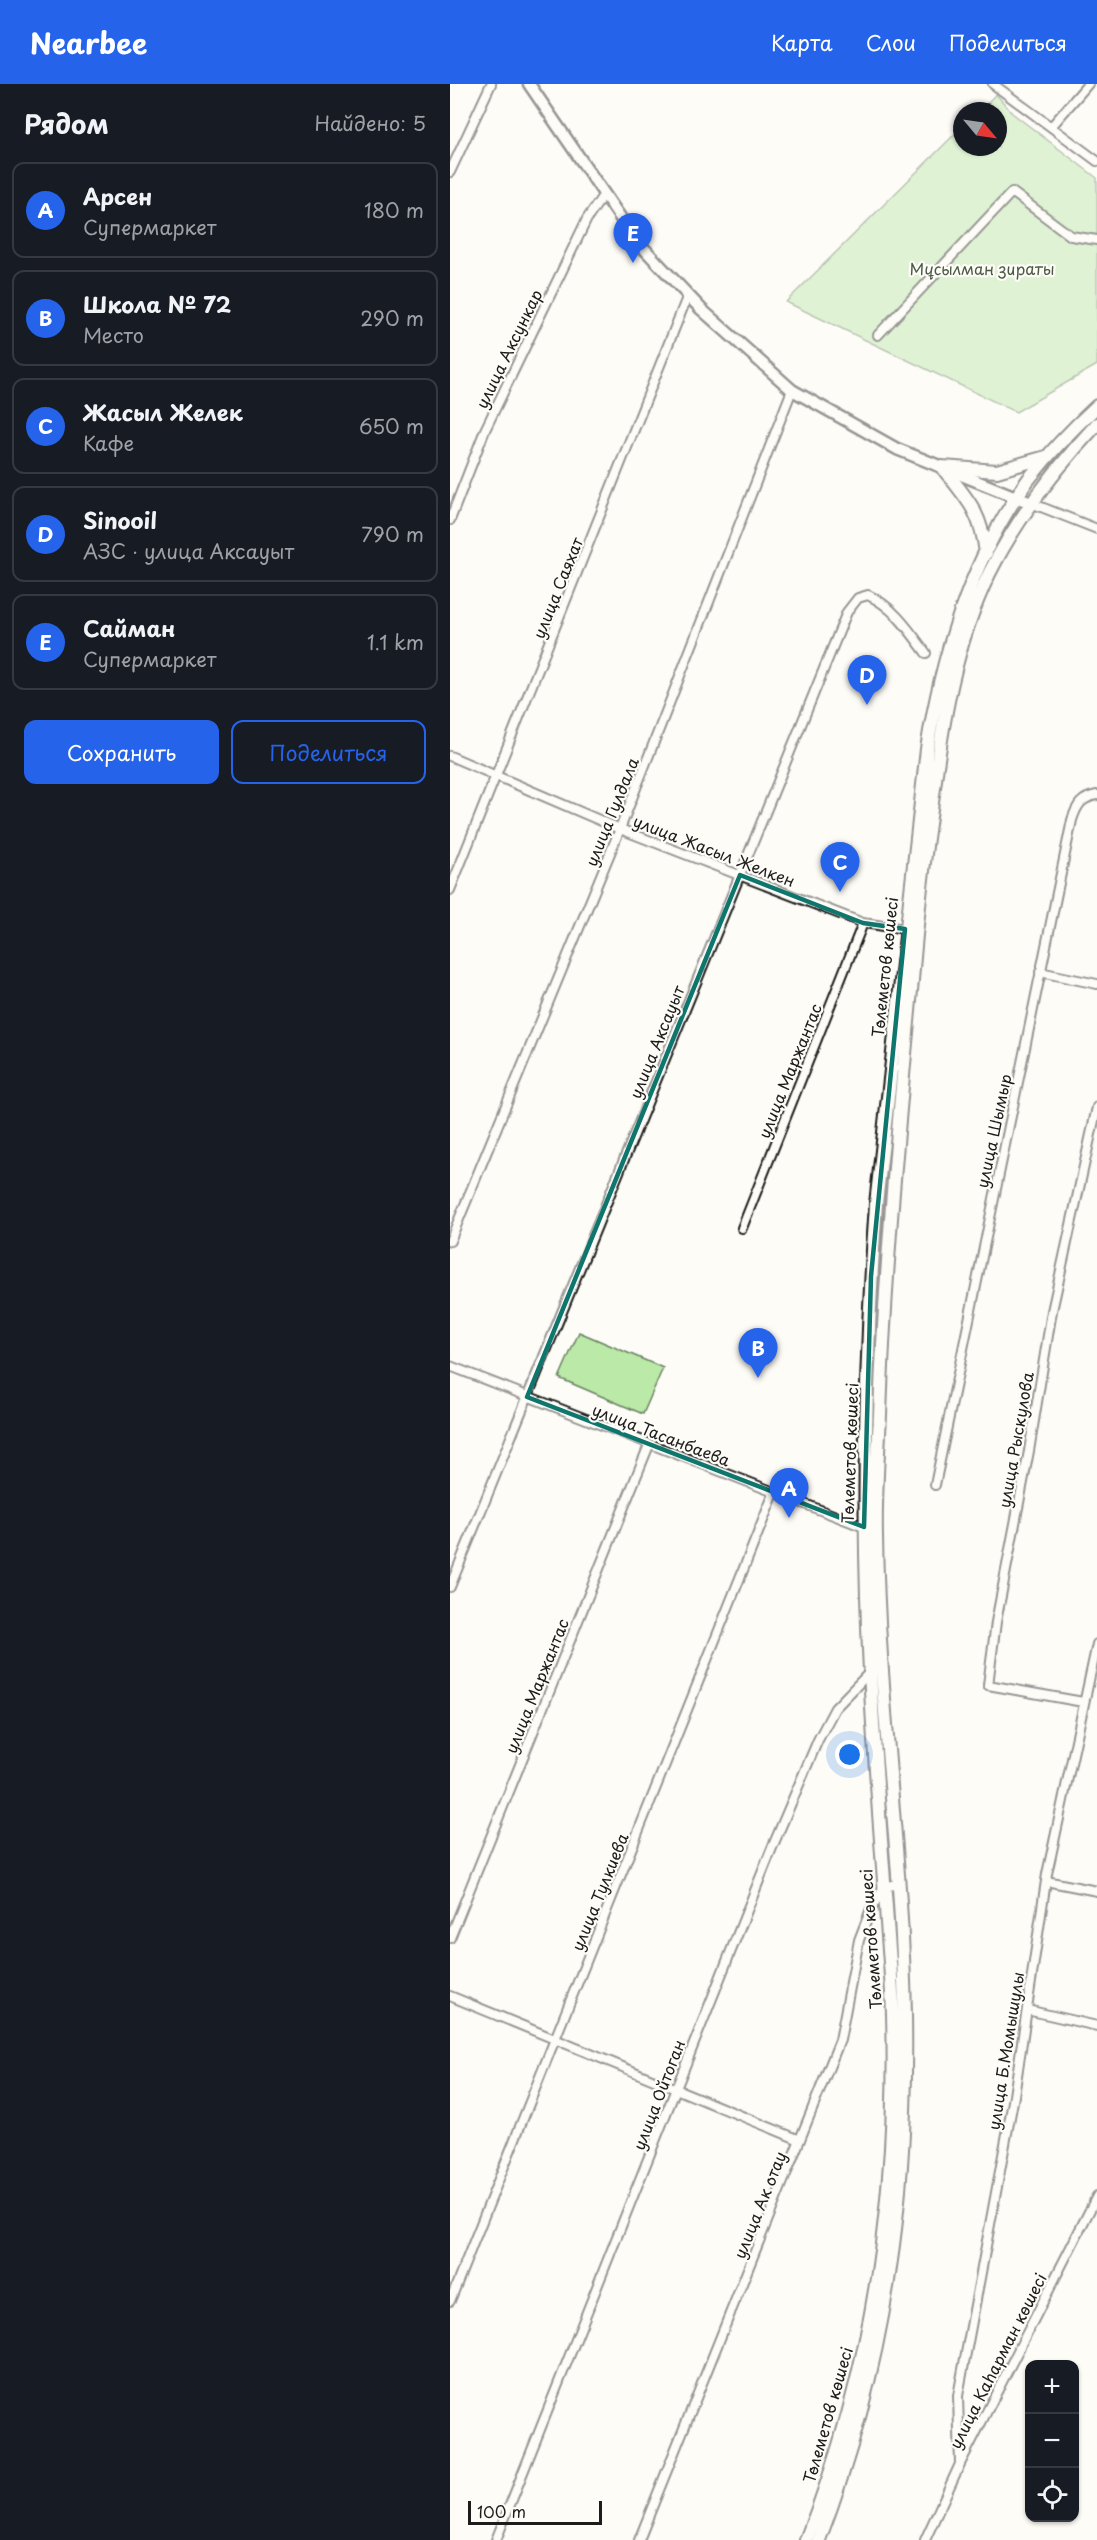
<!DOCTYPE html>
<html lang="ru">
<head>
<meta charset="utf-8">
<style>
  :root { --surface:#171b24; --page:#20242c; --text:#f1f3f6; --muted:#9ea1a6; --line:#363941; --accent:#2563eb }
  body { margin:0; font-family:"Playpen Sans",sans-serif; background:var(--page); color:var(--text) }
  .controls { position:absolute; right:18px; bottom:18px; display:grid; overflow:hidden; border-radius:12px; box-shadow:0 2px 4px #0004 }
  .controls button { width:54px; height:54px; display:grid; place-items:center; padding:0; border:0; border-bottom:2px solid var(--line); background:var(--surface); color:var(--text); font:30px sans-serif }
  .compass { position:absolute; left:503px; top:18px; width:54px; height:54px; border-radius:50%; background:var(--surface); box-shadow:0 2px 4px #0004; rotate:119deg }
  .scale { position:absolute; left:18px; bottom:15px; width:134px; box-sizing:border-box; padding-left:6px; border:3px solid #1c1c1c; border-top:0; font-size:16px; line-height:21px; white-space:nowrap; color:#1c1c1c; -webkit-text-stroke:4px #fdfcf7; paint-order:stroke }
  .you { position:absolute; left:400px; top:1671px; width:21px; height:21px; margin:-15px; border:4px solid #fff; border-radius:50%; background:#1a73e8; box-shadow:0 0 0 9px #1a73e833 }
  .badge { display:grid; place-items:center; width:39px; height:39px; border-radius:50%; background:var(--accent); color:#fff; font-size:20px; font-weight:700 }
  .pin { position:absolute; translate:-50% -50px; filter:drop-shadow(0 2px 3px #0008) }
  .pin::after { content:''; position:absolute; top:32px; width:21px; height:18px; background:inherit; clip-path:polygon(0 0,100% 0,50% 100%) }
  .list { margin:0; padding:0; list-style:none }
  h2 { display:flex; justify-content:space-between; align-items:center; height:78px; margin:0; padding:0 24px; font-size:26px }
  h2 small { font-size:20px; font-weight:400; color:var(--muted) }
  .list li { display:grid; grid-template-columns:39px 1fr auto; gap:18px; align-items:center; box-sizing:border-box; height:96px; margin:0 12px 12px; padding:0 12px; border:2px solid var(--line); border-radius:12px }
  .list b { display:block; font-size:22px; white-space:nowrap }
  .list p { margin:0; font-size:20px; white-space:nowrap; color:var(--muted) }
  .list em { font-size:20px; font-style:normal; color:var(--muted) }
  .actions { display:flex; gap:12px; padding:18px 24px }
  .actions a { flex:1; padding:14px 0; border:2px solid var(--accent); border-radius:12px; text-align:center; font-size:21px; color:var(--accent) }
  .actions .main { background:var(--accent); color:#fff }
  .icon { flex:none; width:33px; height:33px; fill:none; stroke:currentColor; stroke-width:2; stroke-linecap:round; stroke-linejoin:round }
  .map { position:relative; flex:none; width:647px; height:2456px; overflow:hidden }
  header { display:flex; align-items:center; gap:36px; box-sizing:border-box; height:84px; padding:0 30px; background:var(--accent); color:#fff }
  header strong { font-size:28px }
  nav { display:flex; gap:33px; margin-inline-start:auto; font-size:21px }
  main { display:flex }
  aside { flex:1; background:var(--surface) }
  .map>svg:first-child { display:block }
</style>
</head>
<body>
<header>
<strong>Nearbee</strong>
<nav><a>Карта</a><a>Слои</a><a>Поделиться</a></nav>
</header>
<main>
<aside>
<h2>Рядом<small>Найдено: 5</small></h2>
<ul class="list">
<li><span class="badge">A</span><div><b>Арсен</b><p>Супермаркет</p></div><em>180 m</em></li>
<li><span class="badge">B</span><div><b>Школа № 72</b><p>Место</p></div><em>290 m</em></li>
<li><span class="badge">C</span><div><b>Жасыл Желек</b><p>Кафе</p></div><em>650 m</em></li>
<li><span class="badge">D</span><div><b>Sinooil</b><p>АЗС · улица Аксауыт</p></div><em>790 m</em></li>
<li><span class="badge">E</span><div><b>Сайман</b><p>Супермаркет</p></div><em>1.1 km</em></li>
</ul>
<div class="actions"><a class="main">Сохранить</a><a>Поделиться</a></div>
</aside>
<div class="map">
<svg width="647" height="2456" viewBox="0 0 647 2456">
  <rect width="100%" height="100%" fill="#fdfcf7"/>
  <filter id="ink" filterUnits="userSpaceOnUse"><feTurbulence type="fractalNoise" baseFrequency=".0167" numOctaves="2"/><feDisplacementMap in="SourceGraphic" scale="12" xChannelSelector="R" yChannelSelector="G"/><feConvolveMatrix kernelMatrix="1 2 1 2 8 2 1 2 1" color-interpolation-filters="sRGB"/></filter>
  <g filter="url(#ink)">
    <path fill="#bae9a8" stroke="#6b8262" stroke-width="1.5" d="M546,10L562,29L647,94V281L566,328L336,218L512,43V63H548V27H529Z
      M129,1248L213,1284L193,1330L109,1294Z"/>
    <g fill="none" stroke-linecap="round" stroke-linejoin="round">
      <g stroke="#1c1c1c" stroke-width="12">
        <path id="minor" d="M543,0L647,77
          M601,43L638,0
          M0,88L41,0
          M428,251L562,108L621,152L647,156
          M581,419L647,445
          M0,436L35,346L137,135L154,110
          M0,672L170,745L413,839L455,845
          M0,806L238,211
          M590,888L647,900
          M292,1144L413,839
          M0,1157L170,745L342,306
          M0,1282L414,1443
          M485,1401L622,736C627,721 631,714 647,711
          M0,1503L397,528L408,514L418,511C444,523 459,546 476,569
          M633,1618L538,1601L546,1538L579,1367L602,1227L647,1023
          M596,1797L647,1807
          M0,1854L199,1361
          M0,1912L350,2056
          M577,1926L647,1942
          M0,2217L324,1409
          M510,2380L508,2312L564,2012L597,1790L647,1560
          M46,2456L322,1764L368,1656L385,1624L420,1588
          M189,2456L390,1956L409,1856L421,1825L434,1803L447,1800
          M475,2456L510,2380L647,2112"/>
      </g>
      <g stroke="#1c1c1c" stroke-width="15">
        <path id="secondary" d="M79,0L185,155L251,225L342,306L447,365L581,419"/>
      </g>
      <g stroke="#1c1c1c" stroke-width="16">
        <path id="primary" d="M492,383L547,387L596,373
          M492,383C517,415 531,427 536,469
          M356,2456C422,2290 448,2110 443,1931C442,1895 438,1859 436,1823C430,1745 424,1666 420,1587C412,1431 415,1275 426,1120L477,665C492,571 521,474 578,396C599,369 622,345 647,322
          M369,2456C435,2284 458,2114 455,1931C452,1771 428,1612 426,1451C425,1411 428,1371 430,1331C435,1185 448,1041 462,896C467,834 474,772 483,711C493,635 505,560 539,490C567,434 605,385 647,340"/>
      </g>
      <use href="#minor" stroke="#fdfcf7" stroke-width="8"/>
      <use href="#secondary" stroke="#fdfcf7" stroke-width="10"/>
      <use href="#primary" stroke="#fdfcf7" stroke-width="12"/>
    </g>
  </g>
  <path d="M0 0H647V2456H0ZM290,791L413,839L455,845L421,1192L414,1443L77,1313Z" fill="#fdfcf7" fill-opacity=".55" fill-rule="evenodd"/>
  <path fill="none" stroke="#0f766e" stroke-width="4.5" stroke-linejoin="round" d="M290,791L413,839L455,845L421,1192L414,1443L77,1313Z"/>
  <g text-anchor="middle" stroke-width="4.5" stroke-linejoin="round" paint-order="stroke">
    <g font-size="16" fill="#4b5a46" stroke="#fdfcf7">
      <text x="532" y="191">Мұсылман зираты</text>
    </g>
    <g font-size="16" fill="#1c1c1c" stroke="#fdfcf7">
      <text transform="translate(59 265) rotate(-64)" y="6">улица Аксункар</text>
      <text transform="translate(108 504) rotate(-68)" y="6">улица Саяхат</text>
      <text transform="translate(162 728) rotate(-68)" y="6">улица Гулдала</text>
      <text transform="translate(264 767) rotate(21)" y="6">улица Жасыл Желкен</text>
      <text transform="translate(435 883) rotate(-84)" y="6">Төлеметов көшесі</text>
      <text transform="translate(207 958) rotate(-68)" y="6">улица Аксауыт</text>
      <text transform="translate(340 987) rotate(-68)" y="6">улица Маржантас</text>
      <text transform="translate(544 1047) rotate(-78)" y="6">улица Шымыр</text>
      <text transform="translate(211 1351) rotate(21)" y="6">улица Тасанбаева</text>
      <text transform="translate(566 1356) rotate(-80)" y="6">улица Рыскулова</text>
      <text transform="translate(400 1369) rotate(-88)" y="6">Төлеметов көшесі</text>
      <text transform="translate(87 1602) rotate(-68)" y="6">улица Маржантас</text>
      <text transform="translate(150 1808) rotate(-68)" y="6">улица Тулкиева</text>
      <text transform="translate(421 1855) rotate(-94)" y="6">Төлеметов көшесі</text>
      <text transform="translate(556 1967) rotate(-81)" y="6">улица Б.Момышулы</text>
      <text transform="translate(209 2011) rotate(-69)" y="6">улица Ойтоган</text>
      <text transform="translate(310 2121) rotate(-68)" y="6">улица Ак отау</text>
      <text transform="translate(548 2277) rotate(-63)" y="6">улица Каһарман көшесі</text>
      <text transform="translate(378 2331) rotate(-74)" y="6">Төлеметов көшесі</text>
    </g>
  </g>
</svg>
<div class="controls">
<button>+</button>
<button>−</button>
<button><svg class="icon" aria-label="locate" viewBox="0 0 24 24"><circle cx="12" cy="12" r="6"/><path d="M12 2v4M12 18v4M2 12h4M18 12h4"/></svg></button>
</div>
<svg class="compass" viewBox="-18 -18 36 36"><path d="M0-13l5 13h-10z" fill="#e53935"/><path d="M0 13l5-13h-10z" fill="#9ea1a6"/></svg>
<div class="scale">100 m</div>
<div class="you"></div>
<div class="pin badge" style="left:339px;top:1434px">A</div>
<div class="pin badge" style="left:308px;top:1294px">B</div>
<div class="pin badge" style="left:390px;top:808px">C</div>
<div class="pin badge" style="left:417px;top:621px">D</div>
<div class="pin badge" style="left:183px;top:179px">E</div>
</div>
</main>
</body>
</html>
